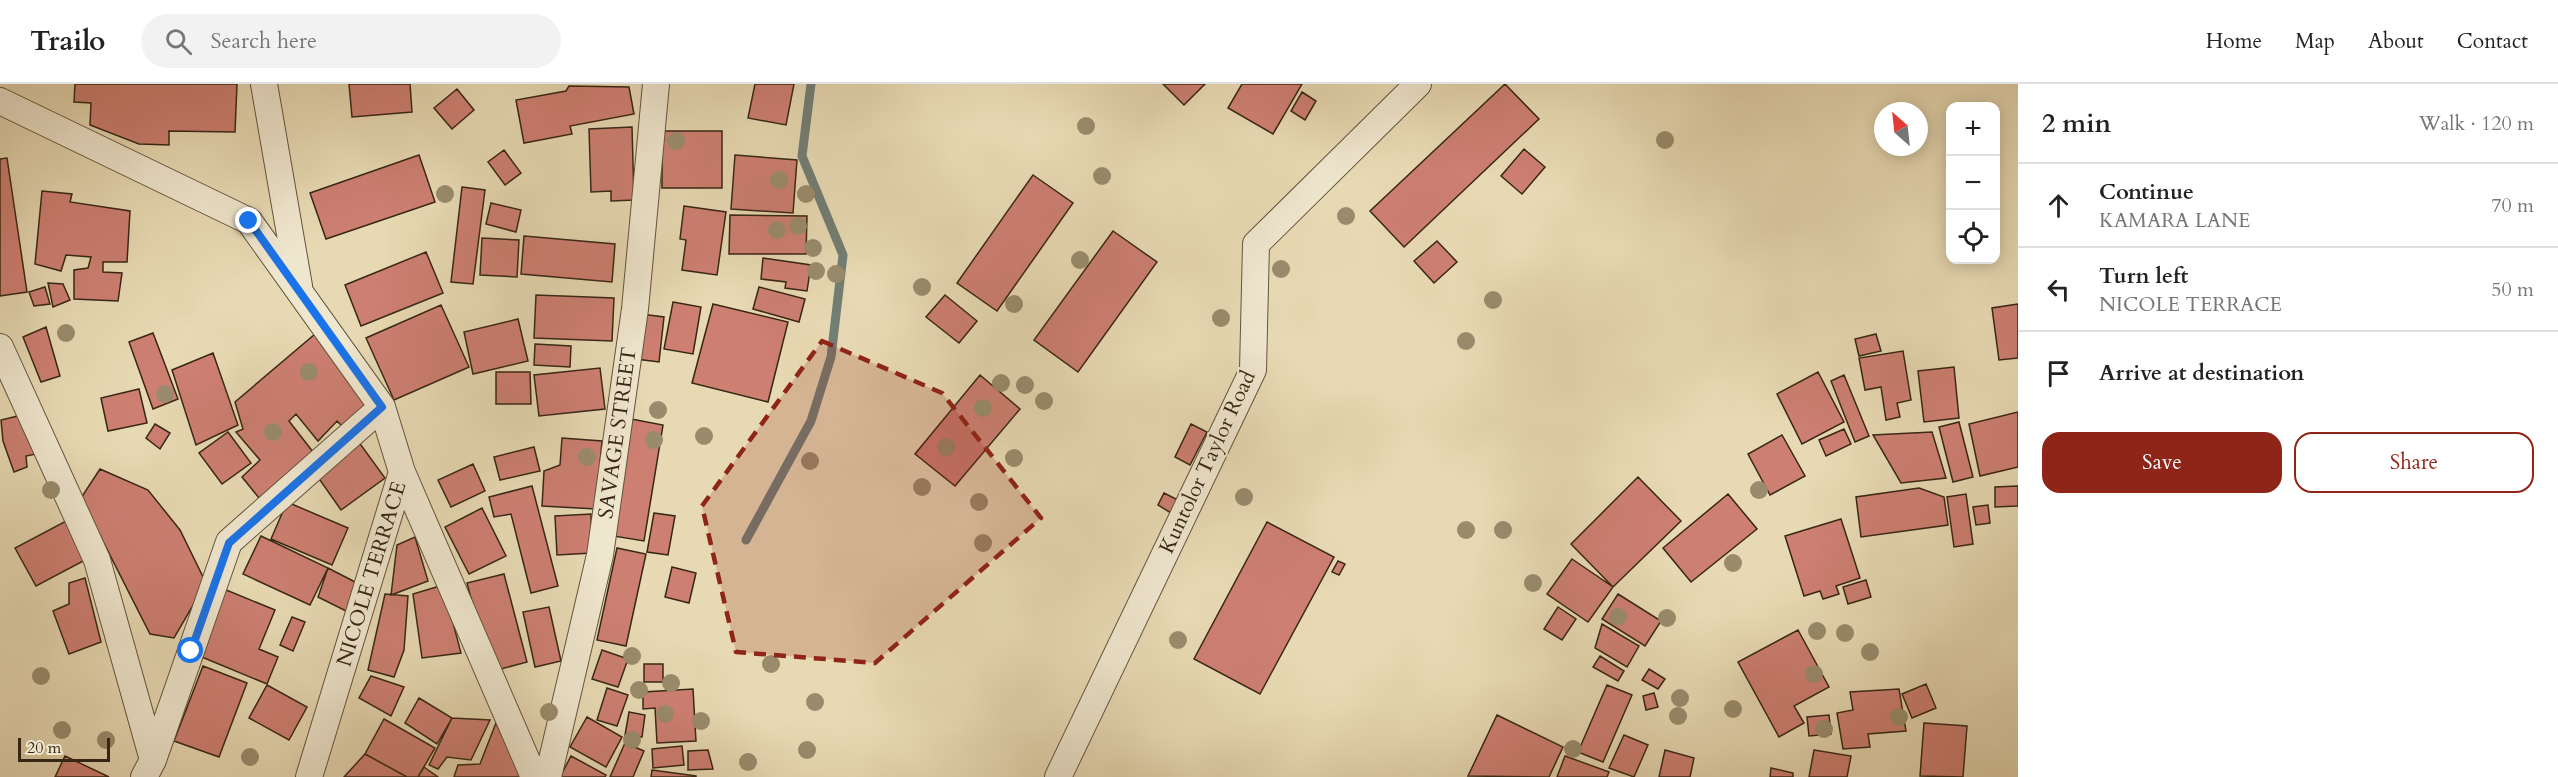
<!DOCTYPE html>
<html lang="en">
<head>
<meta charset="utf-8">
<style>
  :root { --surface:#fff; --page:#f2f2f2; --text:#222; --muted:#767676; --line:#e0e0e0; --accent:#8f2418 }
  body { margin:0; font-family:Cardo,serif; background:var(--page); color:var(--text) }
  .controls { position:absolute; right:18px; top:18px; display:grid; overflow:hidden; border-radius:12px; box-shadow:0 3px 15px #0003 }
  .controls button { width:54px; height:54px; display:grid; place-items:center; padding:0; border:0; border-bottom:2px solid var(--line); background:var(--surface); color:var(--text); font:30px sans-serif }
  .compass { position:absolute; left:1874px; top:18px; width:54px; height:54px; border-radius:50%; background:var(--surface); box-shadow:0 3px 15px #0003; rotate:333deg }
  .scale { position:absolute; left:18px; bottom:15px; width:92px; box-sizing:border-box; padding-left:6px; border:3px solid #382615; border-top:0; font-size:16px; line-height:21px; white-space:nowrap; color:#382615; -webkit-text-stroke:4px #efe6ce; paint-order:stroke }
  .stop { position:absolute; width:18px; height:18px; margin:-14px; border:4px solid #1a73e8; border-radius:50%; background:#fff }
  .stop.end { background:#1a73e8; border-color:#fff; box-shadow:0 2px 6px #0008 }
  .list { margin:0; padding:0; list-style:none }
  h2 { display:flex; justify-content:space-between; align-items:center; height:78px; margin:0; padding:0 24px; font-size:26px }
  h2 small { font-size:20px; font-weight:400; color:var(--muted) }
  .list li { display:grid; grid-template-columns:39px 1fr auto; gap:18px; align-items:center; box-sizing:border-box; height:84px; padding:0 24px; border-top:2px solid var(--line) }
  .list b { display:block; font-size:22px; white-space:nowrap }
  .list p { margin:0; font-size:20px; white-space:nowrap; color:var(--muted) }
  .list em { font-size:20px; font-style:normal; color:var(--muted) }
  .actions { display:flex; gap:12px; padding:18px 24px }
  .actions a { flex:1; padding:14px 0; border:2px solid var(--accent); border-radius:18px; text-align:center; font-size:21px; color:var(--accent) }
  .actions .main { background:var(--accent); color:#fff }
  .icon { flex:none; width:33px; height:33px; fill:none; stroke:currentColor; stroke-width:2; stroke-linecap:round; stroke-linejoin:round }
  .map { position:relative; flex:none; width:2018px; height:693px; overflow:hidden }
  header { display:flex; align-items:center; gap:36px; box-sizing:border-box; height:84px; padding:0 30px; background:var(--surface); border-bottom:2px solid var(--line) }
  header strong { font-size:28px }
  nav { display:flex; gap:33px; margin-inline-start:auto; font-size:21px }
  .search { width:420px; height:54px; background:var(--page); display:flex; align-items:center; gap:15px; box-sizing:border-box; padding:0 21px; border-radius:33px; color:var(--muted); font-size:22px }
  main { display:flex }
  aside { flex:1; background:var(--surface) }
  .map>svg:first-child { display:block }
</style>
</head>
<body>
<header>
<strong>Trailo</strong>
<div class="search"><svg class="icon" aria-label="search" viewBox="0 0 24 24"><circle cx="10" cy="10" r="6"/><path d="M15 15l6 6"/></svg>Search here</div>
<nav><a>Home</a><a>Map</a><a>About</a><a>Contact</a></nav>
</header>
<main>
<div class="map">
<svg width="2018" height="693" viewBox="0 0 2018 693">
  <rect width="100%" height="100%" fill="#e7d9b3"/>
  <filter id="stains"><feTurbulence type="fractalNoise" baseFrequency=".00333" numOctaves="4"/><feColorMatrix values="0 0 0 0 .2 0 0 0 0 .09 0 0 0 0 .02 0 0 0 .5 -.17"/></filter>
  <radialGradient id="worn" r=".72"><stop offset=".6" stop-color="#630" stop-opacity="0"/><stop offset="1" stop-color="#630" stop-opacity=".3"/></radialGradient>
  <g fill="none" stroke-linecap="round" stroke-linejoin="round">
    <path stroke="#727e74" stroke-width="9" d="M746,456L811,337L831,273L843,171L802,72L811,0"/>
  </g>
  <path fill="#cd7f72" stroke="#382615" stroke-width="1.5" d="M75,0H237L235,48L169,47V61L139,60L90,41L91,19L74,18Z
    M349,0H410L412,28L352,33Z
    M755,0H794L786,41L748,34Z
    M1163,0H1205L1184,21Z
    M1242,0H1302L1273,50L1228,24Z
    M1505,0L1539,35L1404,163L1370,127Z
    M569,2L629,3L634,30L570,42L572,50L524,59L516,16L566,7Z
    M457,5L474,26L452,45L434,24Z
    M1302,8L1316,17L1305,36L1291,27Z
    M632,43L634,116L611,117V107L591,108L589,45Z
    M662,47H722V104H662Z
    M1524,65L1545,83L1522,110L1501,92Z
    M504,66L521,89L505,101L488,78Z
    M419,71L435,118L326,155L310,109Z
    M735,71L797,76L793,129L731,125Z
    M7,74L27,208L0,212V75Z
    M1033,91L1073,119L997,227L957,199Z
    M462,103L485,106L473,200L451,198Z
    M42,107L72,110L70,118L130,127L127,178H103V188L122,189L118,217L74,215V186L88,184L91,173L66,171L61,187L35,180Z
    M491,119L521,126L516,148L486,140Z
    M684,122L726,128L717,191L682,186L686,156L680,155Z
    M730,131L807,132L806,170H729Z
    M1113,147L1157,178L1078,288L1034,256Z
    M524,152L615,160L612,198L521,190Z
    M482,154L519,156L517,193L480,191Z
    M1437,157L1457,178L1434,199L1414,177Z
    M426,168L443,209L361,242L345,201Z
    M763,174L811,181L807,207L785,204L786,198L761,195Z
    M48,199L63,200L70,216L53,223Z
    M45,203L50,220L34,222L29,208Z
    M759,203L805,215L799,238L753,225Z
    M536,211L614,214L612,257L534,254Z
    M945,211L977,237L959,259L926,233Z
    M673,218L701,223L693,270L664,265Z
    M713,220L788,238L768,318L692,299Z
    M2018,220V274L1999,276L1992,224Z
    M441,221L469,283L394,316L366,254Z
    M641,230L664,233L659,278L636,275Z
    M518,235L528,277L473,290L464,248Z
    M46,243L60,292L41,298L23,253Z
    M153,249L178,315L153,325L129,258Z
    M315,250L367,321L343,343L337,337L318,357L296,330L289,337L313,368L259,414L242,393L260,376L236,348L243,345L235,318Z
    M1876,250L1881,267L1859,272L1855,255Z
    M535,260L571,262L570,283L534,281Z
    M1903,267L1911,316L1897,319L1900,333L1886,336L1881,303L1865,306L1859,274Z
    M213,269L238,341L196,361L172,286Z
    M1954,283L1959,334L1924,338L1918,287Z
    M600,284L605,325L539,332L534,291Z
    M496,288H530L531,320H496Z
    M1818,288L1844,338L1802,360L1777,310Z
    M980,291L1020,325L955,402L915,370Z
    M1844,291L1869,352L1855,358L1831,297Z
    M139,305L147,339L108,347L101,314Z
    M2018,328V383L1980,392L1969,340Z
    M26,330L41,369L26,372L27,383L14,388L3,357L1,336Z
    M626,334L663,341L644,457L607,451Z
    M1959,338L1973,393L1953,398L1939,343Z
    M155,340L170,349L160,365L146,354Z
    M1191,340L1207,348L1190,381L1175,373Z
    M1844,345L1851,360L1826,372L1819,356Z
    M228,348L251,379L222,400L199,369Z
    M1932,348L1946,394L1901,399L1873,351Z
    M1782,351L1805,392L1770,411L1748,370Z
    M562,354L602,357L596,425L542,422L544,387L560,381Z
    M358,357L385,394L341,426L315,389Z
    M534,363L540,387L500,396L494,373Z
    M473,380L485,407L451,423L438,396Z
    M100,385L148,406L180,446L206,499L174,554L150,550L81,414Z
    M1638,393L1681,437L1613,503L1571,460Z
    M532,402L558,502L531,509L511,430L494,433L489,413Z
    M2018,402V422L1995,423V403Z
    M1919,404L1944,413L1948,441L1861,453L1856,413Z
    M1164,409L1178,416L1171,429L1158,421Z
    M1728,410L1757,445L1691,498L1663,464Z
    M1966,410L1973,460L1954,463L1947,413Z
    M287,418L348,444L332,481L271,455Z
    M1988,421L1990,439L1976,441L1973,423Z
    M482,424L506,472L469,490L445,443Z
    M654,429L675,432L668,471L647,468Z
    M591,430L592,469L557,471L555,432Z
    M1841,435L1860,494L1836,502L1839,510L1823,515L1820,507L1804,512L1785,452Z
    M68,436L89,474L36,502L15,464Z
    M1267,438L1334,473L1260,610L1194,575Z
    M261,452L328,484L310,521L243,490Z
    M415,453L428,497L391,511L397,461Z
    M617,464L646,470L626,562L597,556Z
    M1572,475L1613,503L1588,538L1547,510Z
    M1338,477L1345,480L1339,491L1332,488Z
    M672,483L696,489L689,519L665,513Z
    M328,484L359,500L350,529L318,513Z
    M504,490L527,578L490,588L467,499Z
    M85,494L101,558L69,570L53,527L69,520V499Z
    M1866,496L1871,513L1848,520L1843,503Z
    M443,501L461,569L422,574L413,510Z
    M219,503L275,526L259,565L278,573L267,600L197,571Z
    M385,510L408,512L404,566L394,593L368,586Z
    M1618,510L1661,537L1645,562L1602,535Z
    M549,523L561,577L535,583L523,528Z
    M1558,523L1576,535L1562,556L1544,545Z
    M292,533L305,538L293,567L280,561Z
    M1602,540L1639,562L1627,583L1595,564Z
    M1798,546L1829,603L1794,622L1804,639L1779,653L1738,578Z
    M602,566L628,575L618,603L592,595Z
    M1600,572L1624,587L1618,597L1593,583Z
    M644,580H663V598H644Z
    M203,582L247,599L219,673L174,657Z
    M1649,585L1665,595L1658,605L1642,596Z
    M371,592L404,603L391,632L359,614Z
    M1926,600L1936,624L1912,634L1902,610Z
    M267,601L307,623L289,656L249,634Z
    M1607,601L1632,611L1603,678L1578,668Z
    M607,604L628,611L617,642L597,636Z
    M693,605L696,657L657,659L655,624L643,625V608Z
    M1899,605L1906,647L1868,650L1870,663L1843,665L1837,629L1853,626L1850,608Z
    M1654,609L1658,623L1646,626L1643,612Z
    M419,614L452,634L437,660L405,639Z
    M629,628L645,631L642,653L625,651Z
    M1497,631L1563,663L1549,693L1468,692Z
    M1829,631L1831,650L1809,652L1807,633Z
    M587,633L622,653L606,683L570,663Z
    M452,634L490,636L471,676L447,673L438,685L429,681Z
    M384,635L435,664L418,693H407L365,670Z
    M496,639L521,693H454L458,681L480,680Z
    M1924,639L1967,642L1963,693L1920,692Z
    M1624,651L1648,661L1634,693L1609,684Z
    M625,659L644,667L633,693H610Z
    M682,662L684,681L653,684L652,665Z
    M708,666L713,685L688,686V667Z
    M1665,666L1694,674L1690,693H1659Z
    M1814,666L1851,672L1847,693H1809Z
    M365,670L407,693H344Z
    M65,672L109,693H55Z
    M571,672L606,691L605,693H560Z
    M1565,672L1609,688L1607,693H1557Z
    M424,683L438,693H418Z
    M1771,684L1793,689V693H1770Z
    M652,686L696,692V693H651Z"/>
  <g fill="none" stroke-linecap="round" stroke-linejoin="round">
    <g stroke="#64533c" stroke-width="28">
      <path id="street" d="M264,0L299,202
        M0,17L249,137L382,323L402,388L309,693
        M0,263L97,476L153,676
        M402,388L534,693
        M144,693L153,676L229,458L382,323
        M548,693L600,471L635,225L656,0
        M1058,693L1253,286L1256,160L1418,0"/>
    </g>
    <use href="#street" stroke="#efe6ce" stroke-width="26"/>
  </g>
  <g fill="#998b6c">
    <circle cx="1086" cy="42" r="9"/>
    <circle cx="1665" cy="56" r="9"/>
    <circle cx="676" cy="57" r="9"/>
    <circle cx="1102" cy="92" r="9"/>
    <circle cx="779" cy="96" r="9"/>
    <circle cx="445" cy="110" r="9"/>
    <circle cx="806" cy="110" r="9"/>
    <circle cx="1346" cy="132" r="9"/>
    <circle cx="798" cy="142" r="9"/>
    <circle cx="777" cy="146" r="9"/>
    <circle cx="813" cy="164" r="9"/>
    <circle cx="1080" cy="176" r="9"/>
    <circle cx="1281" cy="185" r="9"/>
    <circle cx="816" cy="187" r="9"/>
    <circle cx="836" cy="190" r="9"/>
    <circle cx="922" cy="203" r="9"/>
    <circle cx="1493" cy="216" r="9"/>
    <circle cx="1014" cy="220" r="9"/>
    <circle cx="1221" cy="234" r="9"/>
    <circle cx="66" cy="249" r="9"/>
    <circle cx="1466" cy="257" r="9"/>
    <circle cx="309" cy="288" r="9"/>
    <circle cx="1001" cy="299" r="9"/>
    <circle cx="1025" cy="301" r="9"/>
    <circle cx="165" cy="310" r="9"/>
    <circle cx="1044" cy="317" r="9"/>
    <circle cx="983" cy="324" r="9"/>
    <circle cx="658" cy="326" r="9"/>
    <circle cx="273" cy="348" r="9"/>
    <circle cx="704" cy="352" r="9"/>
    <circle cx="654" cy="356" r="9"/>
    <circle cx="946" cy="363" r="9"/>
    <circle cx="587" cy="373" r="9"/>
    <circle cx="1014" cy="374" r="9"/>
    <circle cx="810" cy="377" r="9"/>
    <circle cx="922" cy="403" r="9"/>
    <circle cx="51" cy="406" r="9"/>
    <circle cx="1759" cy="406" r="9"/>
    <circle cx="1244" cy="413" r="9"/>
    <circle cx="979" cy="418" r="9"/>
    <circle cx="1466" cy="446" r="9"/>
    <circle cx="1503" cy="446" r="9"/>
    <circle cx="983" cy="459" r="9"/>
    <circle cx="1733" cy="479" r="9"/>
    <circle cx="1533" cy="499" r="9"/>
    <circle cx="1618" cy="533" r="9"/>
    <circle cx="1667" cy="534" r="9"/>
    <circle cx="1817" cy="547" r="9"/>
    <circle cx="1845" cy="549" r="9"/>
    <circle cx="1178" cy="556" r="9"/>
    <circle cx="1870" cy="568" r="9"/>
    <circle cx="632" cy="572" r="9"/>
    <circle cx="771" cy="580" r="9"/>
    <circle cx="1814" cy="590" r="9"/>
    <circle cx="41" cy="592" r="9"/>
    <circle cx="671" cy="599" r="9"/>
    <circle cx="639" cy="606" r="9"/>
    <circle cx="1680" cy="614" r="9"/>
    <circle cx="815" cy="618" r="9"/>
    <circle cx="1733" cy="625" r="9"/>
    <circle cx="549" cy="628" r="9"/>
    <circle cx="665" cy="630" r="9"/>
    <circle cx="1678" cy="632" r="9"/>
    <circle cx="1899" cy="633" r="9"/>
    <circle cx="701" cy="637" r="9"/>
    <circle cx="1824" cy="645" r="9"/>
    <circle cx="62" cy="646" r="9"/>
    <circle cx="106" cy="656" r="9"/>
    <circle cx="632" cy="656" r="9"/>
    <circle cx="1573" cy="665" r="9"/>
    <circle cx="807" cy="666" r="9"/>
    <circle cx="250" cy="673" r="9"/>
    <circle cx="748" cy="678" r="9"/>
  </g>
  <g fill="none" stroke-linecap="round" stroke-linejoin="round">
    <path stroke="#1a73e8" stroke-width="8" d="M191,567L229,459L382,323L249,137"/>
  </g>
  <path fill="#8f2418" fill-opacity="0.2" stroke="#8f2418" stroke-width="4.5" stroke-dasharray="12 8" stroke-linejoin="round" d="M822,257L942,309L1041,434L875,579L736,568L702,422Z"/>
  <g text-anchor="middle" stroke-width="4.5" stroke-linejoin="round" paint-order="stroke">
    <g font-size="21" fill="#382615" stroke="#efe6ce">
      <text transform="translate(617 349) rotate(-82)" y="7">SAVAGE STREET</text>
      <text transform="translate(1207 378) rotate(-65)" y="7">Kuntolor Taylor Road</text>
      <text transform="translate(371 490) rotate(-73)" y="7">NICOLE TERRACE</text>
    </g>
  </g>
  <rect width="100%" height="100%" filter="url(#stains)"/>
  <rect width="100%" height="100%" fill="url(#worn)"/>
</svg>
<div class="controls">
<button>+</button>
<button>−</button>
<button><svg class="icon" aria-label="locate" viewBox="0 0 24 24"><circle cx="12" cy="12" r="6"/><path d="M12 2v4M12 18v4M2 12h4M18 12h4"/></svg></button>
</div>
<svg class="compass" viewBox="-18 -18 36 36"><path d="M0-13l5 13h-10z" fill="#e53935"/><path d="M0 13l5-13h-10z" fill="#767676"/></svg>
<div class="scale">20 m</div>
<div class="stop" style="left:191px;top:567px"></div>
<div class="stop end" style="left:249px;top:137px"></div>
</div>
<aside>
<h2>2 min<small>Walk · 120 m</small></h2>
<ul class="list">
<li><svg class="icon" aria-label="ahead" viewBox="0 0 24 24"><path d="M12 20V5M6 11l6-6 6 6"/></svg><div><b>Continue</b><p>KAMARA LANE</p></div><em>70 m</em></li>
<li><svg class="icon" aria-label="left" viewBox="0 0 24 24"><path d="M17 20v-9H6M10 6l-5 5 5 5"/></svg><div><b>Turn left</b><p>NICOLE TERRACE</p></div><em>50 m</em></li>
<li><svg class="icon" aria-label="arrive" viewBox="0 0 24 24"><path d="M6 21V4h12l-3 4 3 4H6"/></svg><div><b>Arrive at destination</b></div></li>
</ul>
<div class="actions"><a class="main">Save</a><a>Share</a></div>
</aside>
</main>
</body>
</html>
